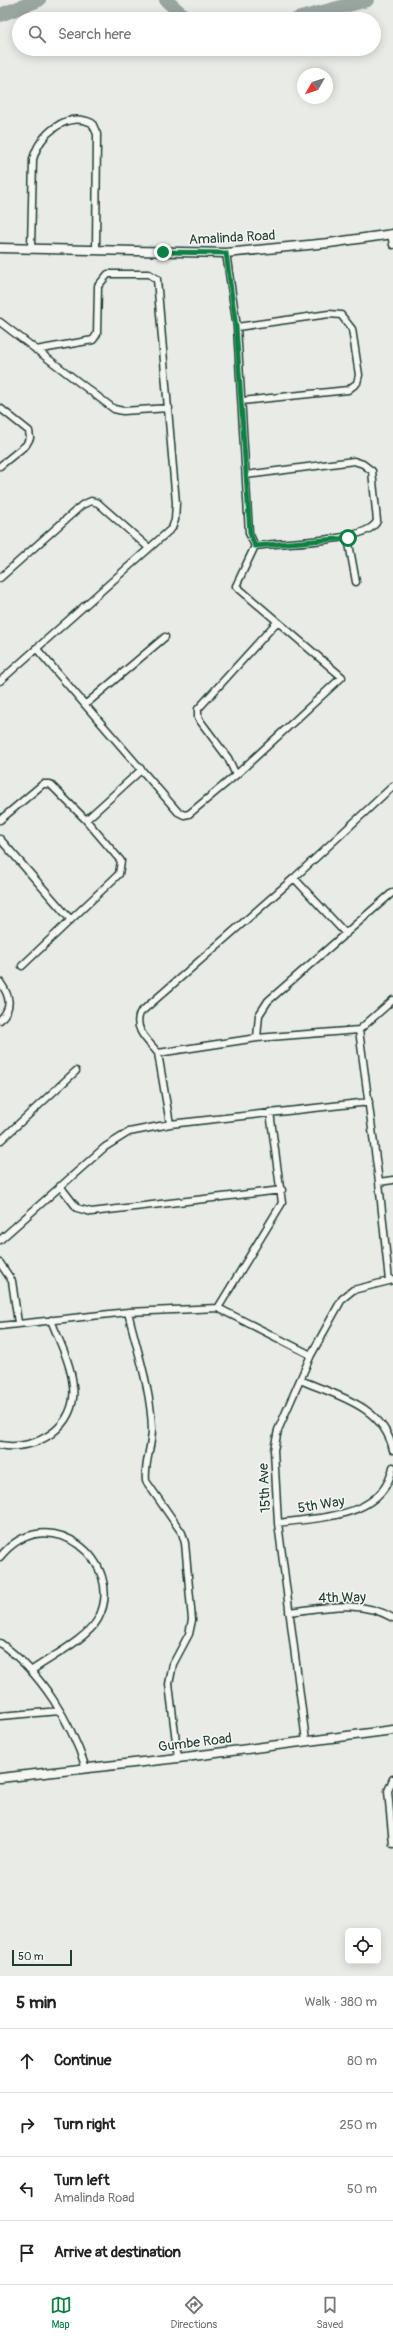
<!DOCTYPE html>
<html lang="en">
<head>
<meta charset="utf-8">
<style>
  :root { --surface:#fff; --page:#f6f6f6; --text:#222; --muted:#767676; --line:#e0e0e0; --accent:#0b8043 }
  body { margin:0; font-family:Pangolin,sans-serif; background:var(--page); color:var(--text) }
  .controls { position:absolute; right:12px; bottom:12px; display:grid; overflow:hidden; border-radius:6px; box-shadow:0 2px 10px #0003 }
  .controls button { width:36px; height:36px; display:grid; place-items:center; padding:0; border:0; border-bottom:1px solid var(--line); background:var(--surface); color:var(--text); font:20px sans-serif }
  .compass { position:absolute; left:297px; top:68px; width:36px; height:36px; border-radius:50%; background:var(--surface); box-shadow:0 2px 10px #0003; rotate:231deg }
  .scale { position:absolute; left:12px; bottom:10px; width:60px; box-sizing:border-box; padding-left:4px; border:2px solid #1f3d34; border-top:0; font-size:11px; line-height:14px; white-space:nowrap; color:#1f3d34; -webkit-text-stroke:3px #f6f6f2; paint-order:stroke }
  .stop { position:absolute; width:12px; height:12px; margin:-9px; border:3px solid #0b8043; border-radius:50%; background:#fff }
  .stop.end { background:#0b8043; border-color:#fff; box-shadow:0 1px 4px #0008 }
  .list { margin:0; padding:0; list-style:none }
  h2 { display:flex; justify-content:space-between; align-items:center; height:52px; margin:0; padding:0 16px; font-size:17px }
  h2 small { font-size:13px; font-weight:400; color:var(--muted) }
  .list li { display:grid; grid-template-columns:26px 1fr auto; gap:12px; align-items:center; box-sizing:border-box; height:64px; padding:0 16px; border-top:1px solid var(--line) }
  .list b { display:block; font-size:15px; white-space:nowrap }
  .list p { margin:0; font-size:13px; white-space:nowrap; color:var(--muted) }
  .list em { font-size:13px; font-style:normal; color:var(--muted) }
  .icon { flex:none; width:22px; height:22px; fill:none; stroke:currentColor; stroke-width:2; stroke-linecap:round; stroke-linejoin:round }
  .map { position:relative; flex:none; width:393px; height:1976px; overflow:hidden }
  .search { position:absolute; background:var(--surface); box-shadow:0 2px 10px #0003; left:12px; right:12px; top:12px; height:44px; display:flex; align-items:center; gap:10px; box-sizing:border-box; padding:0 14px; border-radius:22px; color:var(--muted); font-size:15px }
  .sheet { height:308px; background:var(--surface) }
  nav { display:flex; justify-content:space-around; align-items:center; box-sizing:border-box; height:56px; border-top:1px solid var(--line); background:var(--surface); font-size:11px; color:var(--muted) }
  nav a { display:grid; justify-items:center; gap:2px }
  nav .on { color:var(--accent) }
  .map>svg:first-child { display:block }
</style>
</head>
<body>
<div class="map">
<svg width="393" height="1976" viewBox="0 0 393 1976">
  <rect width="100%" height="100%" fill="#e9ebe7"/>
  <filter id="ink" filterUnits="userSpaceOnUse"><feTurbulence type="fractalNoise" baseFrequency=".025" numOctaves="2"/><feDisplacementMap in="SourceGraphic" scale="8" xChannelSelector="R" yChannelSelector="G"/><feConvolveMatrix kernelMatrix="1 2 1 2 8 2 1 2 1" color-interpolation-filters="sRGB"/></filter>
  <g filter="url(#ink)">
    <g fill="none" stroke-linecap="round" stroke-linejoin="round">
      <path stroke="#99a6a0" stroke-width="14" d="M166,0L187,19
        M0,15L39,0
        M297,19L367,0"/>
      <g stroke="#1f3d34" stroke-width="9">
        <path id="minor" d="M391,234L393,245
          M31,248L33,159C40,134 66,111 92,123L97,134L96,250
          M226,253L237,327L249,533L255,546C279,542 368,543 377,521L372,471L363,464L354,461L246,475
          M0,322L114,409L123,411L169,408
          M237,327L329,314L341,315L352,329L359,375L357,383L348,390L242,401
          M0,408L29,431L30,438L26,445L0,466
          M348,538L356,582
          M0,578L82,505L91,501L98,503L149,548
          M36,648L178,812L184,815L189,814L236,775L342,677L236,586L255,546
          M0,681L172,528L175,520L176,503L157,279L149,274H108L98,286L97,334L93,340L36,350
          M86,704L165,637
          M236,775L228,758L198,718V709L277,622
          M393,786L294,878L140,1013C133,1029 148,1041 158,1053L257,1038L359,1030L393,1000
          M0,820L43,784H50L86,820L121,861L119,874L22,966
          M86,820L140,771
          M0,839L70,919
          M294,878L346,934
          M0,982C10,996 13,1007 0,1020
          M359,1030L379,1182L389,1281
          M257,1038L259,1015L268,1001L393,892
          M158,1053L170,1124
          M0,1141L76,1071
          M379,1182L393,1180
          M60,1186L77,1208L91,1212L282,1190
          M0,1240L105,1147L129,1132L170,1124L369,1102
          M0,1263L12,1281L18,1323
          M218,1308L282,1203L270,1112
          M128,1312C137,1350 151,1390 152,1429C152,1447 144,1463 146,1481L182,1533L185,1543L192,1620L189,1634L173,1664L169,1684L178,1758
          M0,1326L128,1312L218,1308L311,1355
          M300,1380C336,1395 384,1406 393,1450
          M0,1445C35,1452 78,1427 73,1386C71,1363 59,1341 51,1320
          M278,1523C319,1517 383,1519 393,1467
          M0,1557C48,1497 128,1563 98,1619C87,1639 49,1658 31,1671
          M289,1612C324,1608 362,1599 393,1618
          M0,1643C42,1673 70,1721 86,1768
          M0,1716L60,1711
          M306,1741L278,1523L274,1450L278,1430L311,1355L342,1299L353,1290L393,1280
          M393,1779L388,1791L393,1844"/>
      </g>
      <g stroke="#1f3d34" stroke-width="11">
        <path id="tertiary" d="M0,248L226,253L329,243L393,234
          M0,1778L178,1758L393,1730"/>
      </g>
      <use href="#minor" stroke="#f6f6f2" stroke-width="6"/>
      <use href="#tertiary" stroke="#f6f6f2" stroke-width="8"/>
    </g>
  </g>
  <g fill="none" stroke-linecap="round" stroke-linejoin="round" filter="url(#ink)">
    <path stroke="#0b8043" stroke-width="5" d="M163,252L226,253L236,327L250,533L255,546L348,538"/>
  </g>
  <g text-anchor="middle" stroke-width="3" stroke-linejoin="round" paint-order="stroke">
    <g font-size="14" fill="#1f3d34" stroke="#f6f6f2">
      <text transform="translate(232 237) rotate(-3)" y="5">Amalinda Road</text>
      <text transform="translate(264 1488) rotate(-93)" y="5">15th Ave</text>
      <text transform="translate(321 1504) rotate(-9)" y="5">5th Way</text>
      <text transform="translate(342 1597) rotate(-1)" y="5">4th Way</text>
      <text transform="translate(195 1742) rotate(-7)" y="5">Gumbe Road</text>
    </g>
  </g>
</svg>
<div class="controls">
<button><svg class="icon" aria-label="locate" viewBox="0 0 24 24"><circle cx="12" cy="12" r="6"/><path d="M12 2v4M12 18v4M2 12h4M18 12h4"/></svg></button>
</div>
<svg class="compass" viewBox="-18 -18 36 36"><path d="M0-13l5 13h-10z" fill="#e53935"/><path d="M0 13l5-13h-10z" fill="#767676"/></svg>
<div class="scale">50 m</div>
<div class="stop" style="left:348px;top:538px"></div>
<div class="stop end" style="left:163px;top:252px"></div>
<div class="search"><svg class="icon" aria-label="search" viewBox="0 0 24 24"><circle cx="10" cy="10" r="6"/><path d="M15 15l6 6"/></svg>Search here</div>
</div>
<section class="sheet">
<h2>5 min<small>Walk · 380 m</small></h2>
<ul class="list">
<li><svg class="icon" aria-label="ahead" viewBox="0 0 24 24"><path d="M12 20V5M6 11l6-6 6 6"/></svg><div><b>Continue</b></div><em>80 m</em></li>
<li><svg class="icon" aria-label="right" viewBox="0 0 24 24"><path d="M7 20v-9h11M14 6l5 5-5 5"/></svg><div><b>Turn right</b></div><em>250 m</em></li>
<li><svg class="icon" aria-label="left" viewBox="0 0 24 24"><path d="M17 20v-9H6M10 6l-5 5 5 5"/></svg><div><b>Turn left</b><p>Amalinda Road</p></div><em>50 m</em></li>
<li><svg class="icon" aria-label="arrive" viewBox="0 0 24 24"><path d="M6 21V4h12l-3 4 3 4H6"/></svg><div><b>Arrive at destination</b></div></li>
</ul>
</section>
<nav>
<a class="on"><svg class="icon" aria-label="map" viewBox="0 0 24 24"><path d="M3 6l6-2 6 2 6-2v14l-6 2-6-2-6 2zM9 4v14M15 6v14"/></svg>Map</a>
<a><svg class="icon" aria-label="directions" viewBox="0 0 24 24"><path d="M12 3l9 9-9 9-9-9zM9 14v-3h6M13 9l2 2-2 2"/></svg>Directions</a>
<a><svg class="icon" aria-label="saved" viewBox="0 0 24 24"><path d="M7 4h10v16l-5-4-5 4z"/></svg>Saved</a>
</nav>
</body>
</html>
